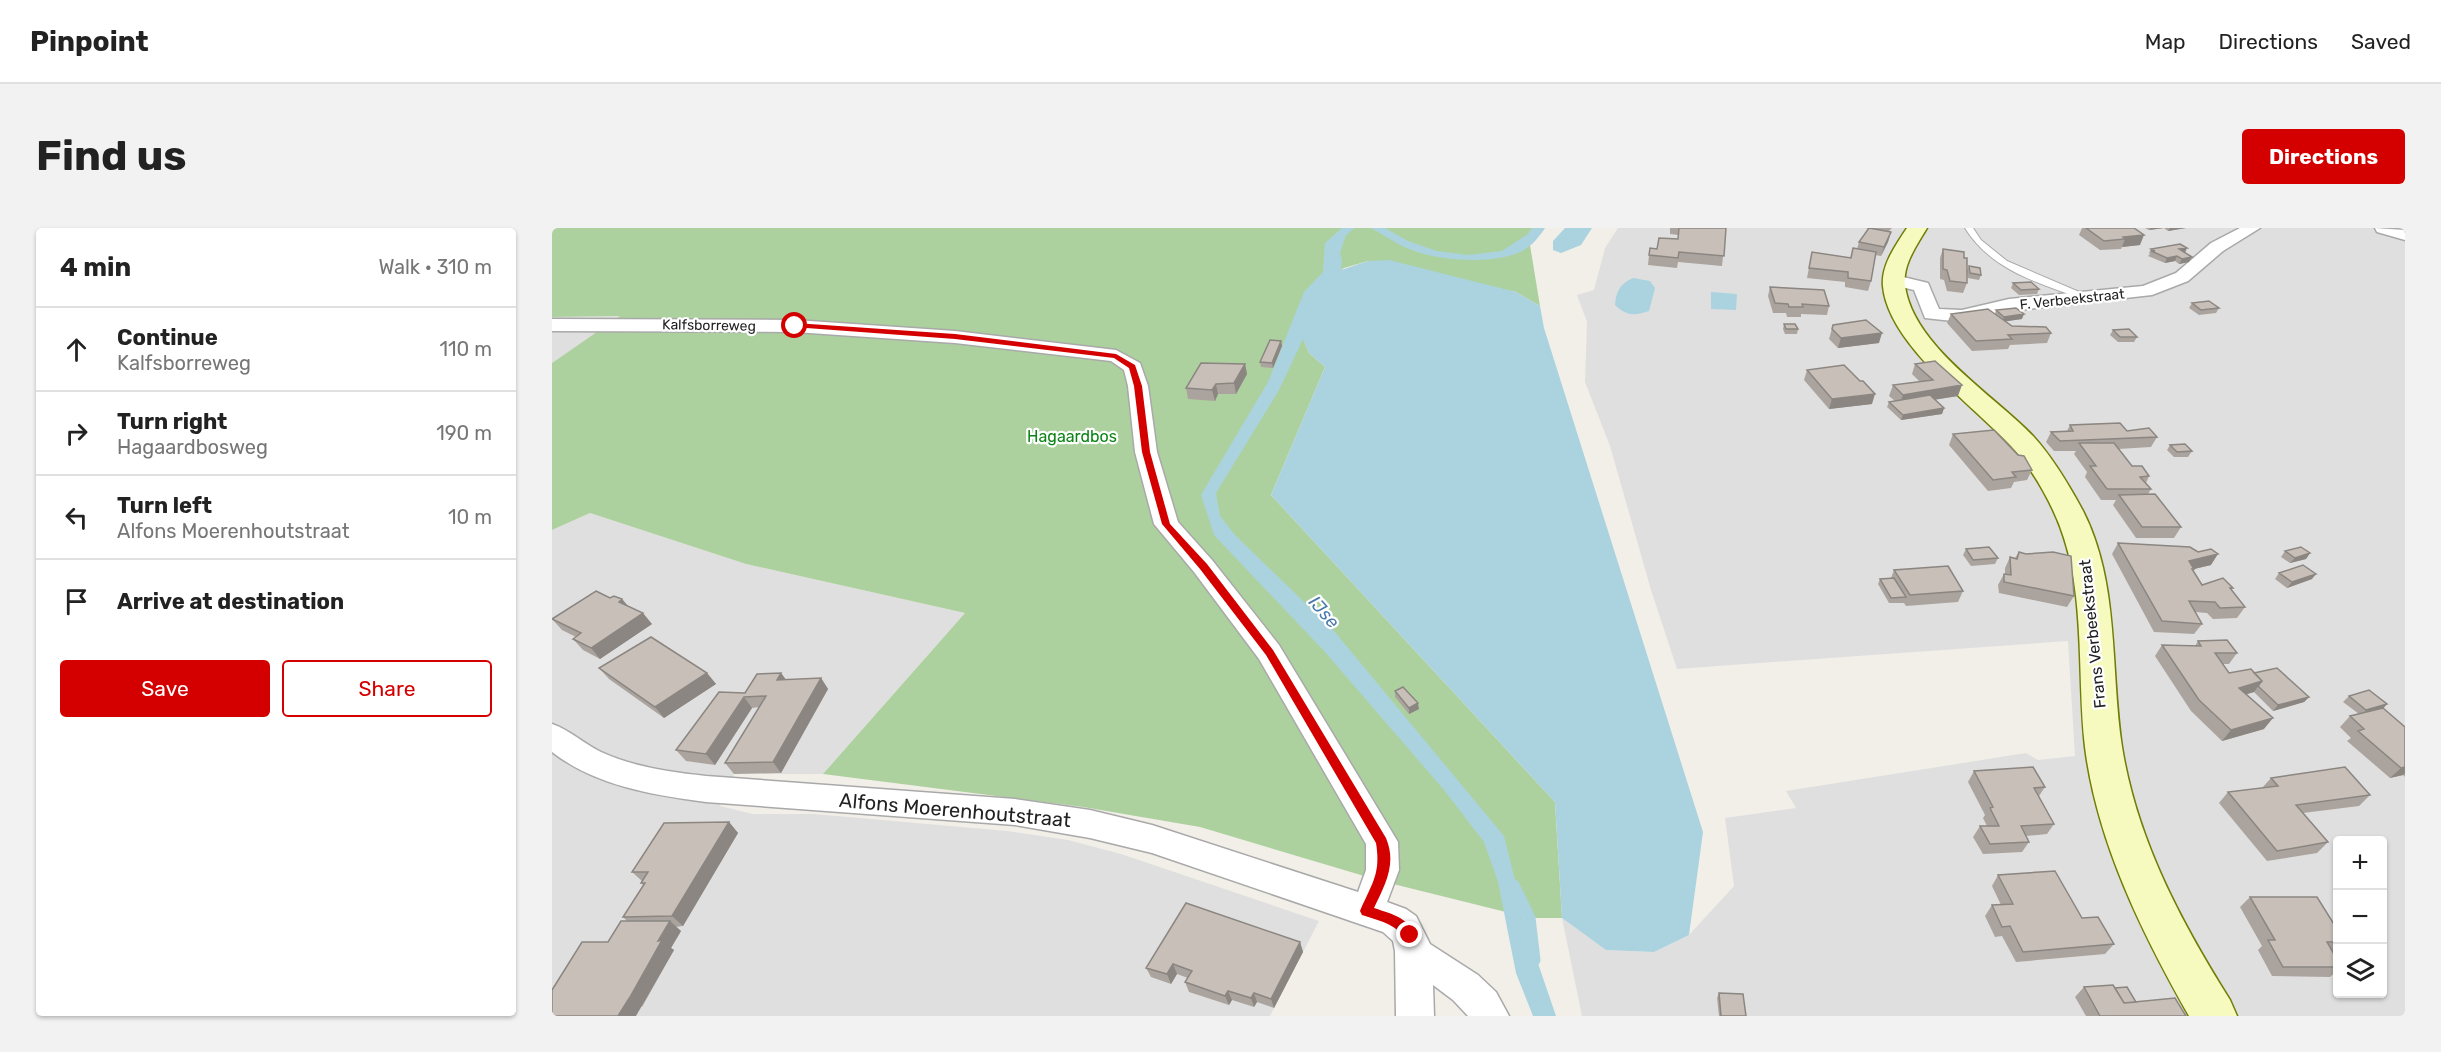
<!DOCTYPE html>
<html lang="en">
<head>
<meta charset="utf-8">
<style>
  :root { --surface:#fff; --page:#f2f2f2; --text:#222; --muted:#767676; --line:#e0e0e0; --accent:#d40000 }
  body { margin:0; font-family:Rubik,sans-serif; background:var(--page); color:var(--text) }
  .controls { position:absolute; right:18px; bottom:18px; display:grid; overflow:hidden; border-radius:6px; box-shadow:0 2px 4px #0004 }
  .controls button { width:54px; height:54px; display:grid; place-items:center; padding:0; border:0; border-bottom:2px solid var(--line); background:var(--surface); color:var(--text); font:30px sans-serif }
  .stop { position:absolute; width:18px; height:18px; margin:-14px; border:4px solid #d40000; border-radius:50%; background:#fff }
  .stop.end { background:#d40000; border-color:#fff; box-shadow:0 2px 6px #0008 }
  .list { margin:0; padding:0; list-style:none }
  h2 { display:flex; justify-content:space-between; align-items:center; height:78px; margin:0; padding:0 24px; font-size:26px }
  h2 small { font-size:20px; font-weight:400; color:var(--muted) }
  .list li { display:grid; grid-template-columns:39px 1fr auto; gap:18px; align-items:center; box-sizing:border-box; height:84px; padding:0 24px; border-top:2px solid var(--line) }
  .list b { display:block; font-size:22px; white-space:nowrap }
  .list p { margin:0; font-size:20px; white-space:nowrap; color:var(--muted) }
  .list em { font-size:20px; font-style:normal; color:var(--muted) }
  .actions { display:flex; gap:12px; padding:18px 24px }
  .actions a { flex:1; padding:14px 0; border:2px solid var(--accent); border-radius:6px; text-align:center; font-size:21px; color:var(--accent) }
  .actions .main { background:var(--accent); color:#fff }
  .icon { flex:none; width:33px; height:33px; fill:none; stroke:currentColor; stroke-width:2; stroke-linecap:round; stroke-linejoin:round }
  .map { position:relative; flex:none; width:1853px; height:788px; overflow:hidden; border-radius:6px }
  header { display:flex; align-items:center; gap:36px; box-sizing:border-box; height:84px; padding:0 30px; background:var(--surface); border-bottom:2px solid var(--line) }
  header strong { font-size:28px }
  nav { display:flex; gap:33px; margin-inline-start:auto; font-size:21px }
  .intro { display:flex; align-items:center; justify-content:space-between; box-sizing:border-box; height:144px; padding:0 36px }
  h1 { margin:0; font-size:42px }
  .button { padding:15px 27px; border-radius:6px; background:var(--accent); color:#fff; font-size:21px; font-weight:700 }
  main { display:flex; gap:36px; padding:0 36px }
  aside { flex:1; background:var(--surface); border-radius:6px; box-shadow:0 2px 4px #0004 }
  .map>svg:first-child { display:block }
</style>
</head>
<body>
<header>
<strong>Pinpoint</strong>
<nav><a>Map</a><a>Directions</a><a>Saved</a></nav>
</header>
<div class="intro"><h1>Find us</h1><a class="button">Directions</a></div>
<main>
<aside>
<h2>4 min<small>Walk · 310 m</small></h2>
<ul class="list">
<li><svg class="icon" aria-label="ahead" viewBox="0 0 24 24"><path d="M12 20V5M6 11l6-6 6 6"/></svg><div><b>Continue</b><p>Kalfsborreweg</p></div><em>110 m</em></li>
<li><svg class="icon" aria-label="right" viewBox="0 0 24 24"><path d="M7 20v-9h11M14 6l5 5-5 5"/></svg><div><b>Turn right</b><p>Hagaardbosweg</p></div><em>190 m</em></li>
<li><svg class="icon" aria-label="left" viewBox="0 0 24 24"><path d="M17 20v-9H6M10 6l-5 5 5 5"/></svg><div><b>Turn left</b><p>Alfons Moerenhoutstraat</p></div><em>10 m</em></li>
<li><svg class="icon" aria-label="arrive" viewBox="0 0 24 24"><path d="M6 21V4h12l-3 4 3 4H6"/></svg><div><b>Arrive at destination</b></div></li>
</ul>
<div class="actions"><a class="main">Save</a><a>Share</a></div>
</aside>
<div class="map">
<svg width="1853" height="788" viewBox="0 0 1853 788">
  <rect width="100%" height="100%" fill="#f2efe9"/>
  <path fill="#e0dfdf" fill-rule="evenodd" d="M1066,0H1853V788H1030L1010,690L1054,722L1102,724L1137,707L1182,658L1173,590L1244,580L1234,563L1474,525L1486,532L1523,528L1516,413L1125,441L1099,362L1058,218L1033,154L1035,94L1025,67L1042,62L1053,20ZM1786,612H1830V766H1786Z
    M69,88L0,135V89Z
    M38,285L194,336L413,385L271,546H182L168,578L201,586H262L455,603L516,612L569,626L767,693L718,788H0V302Z"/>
  <path fill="#add19e" d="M0,0H984L977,11L988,78L964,64L816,33L792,40L778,50L765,88L751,110L757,125L773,139L719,267L1003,574L1010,690H978L829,653L648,599L531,579L271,546L413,385L194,336L38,285L0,302V135L68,88L0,89Z"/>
  <path fill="#aad3df" d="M790,0H802L786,15L790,33L789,42L816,33L837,32L964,64L988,78L992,100L1151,604L1137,707L1102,724L1054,722L1010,690L1003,574L719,267L773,139L757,125L751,111L727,162L664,265L668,288L683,307L782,403L952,608L977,709L1004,788H981L964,745L946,654L932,614L892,562L773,424L662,307L649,267L716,154L752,64L771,44L773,15Z
    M819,0H833L856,13L885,23L916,27L950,23L976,6L980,0H993C987,9 980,18 970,23C943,37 887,33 860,22C846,17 832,7 819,0Z
    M1013,0H1040L1029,17L1009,25L1001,22V13Z
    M1081,50L1098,53L1103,60L1097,83C1083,88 1074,88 1063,77C1064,63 1068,56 1081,50Z
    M1159,64L1185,66L1184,82L1159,81Z"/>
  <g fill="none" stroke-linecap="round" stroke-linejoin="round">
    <path stroke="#aad3df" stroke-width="6" d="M783,31L792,3L798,0"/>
    <path stroke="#aad3df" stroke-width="11" d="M962,657L978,690L983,732"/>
    <g stroke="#a9a9a9" stroke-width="2">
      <path id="service" d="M1413,0H1421L1429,12L1455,33L1539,69L1531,71C1486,55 1439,42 1413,0Z"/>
    </g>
    <g stroke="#a9a9a9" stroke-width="3">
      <path id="minor" d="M1688,0H1708L1671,23L1636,53L1600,67L1457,83L1410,94L1373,90L1362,62L1337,56L1334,52L1337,48L1343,47L1376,55L1387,81L1410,82L1457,71L1591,58L1624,45L1659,15Z
        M1823,0L1853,2V12L1825,4Z
        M0,91L243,92L403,103L564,122L588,135L596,158L605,224L626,294L660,332L727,417L846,614L847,642L835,674L854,681L864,688L878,716L926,747L944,764L957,788H916L901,772L881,757L882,788H844L843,723L841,713L831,704L600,625L538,610L463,597L154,574C101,567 44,558 0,524V496C18,502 32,516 49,524C82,539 118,544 154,548L463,571L538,582L600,597L806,664L814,642V616L707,431L642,344L602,296L583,224L576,158L572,142L559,133L403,115L243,104L0,103Z"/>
    </g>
    <g stroke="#707d05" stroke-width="3">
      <path id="secondary" d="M1355,0H1375C1365,17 1350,37 1353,58C1361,118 1442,167 1481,208C1501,230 1517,257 1531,283C1568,356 1558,441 1570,519C1585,612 1629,694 1678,772L1685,788H1637C1590,705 1545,614 1533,519C1524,441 1536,355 1501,282C1490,259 1477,237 1459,218C1421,177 1336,116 1331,58C1329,37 1344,17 1355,0Z"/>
    </g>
    <use href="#service" fill="#fff" fill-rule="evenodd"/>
    <use href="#minor" fill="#fff" fill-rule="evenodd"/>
    <use href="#secondary" fill="#f7fabf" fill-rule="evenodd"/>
  </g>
  <path fill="#aba49e" d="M1118,0H1174L1170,38L1126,34L1125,40L1096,37L1097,27L1105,21L1126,11V7L1118,6Z
    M1313,0H1340L1337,3L1339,4L1336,14L1329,28L1323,27L1319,53L1316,63L1293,59V54L1255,50L1260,24L1298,30L1301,20L1305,21L1307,14L1317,1Z
    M1530,0H1582L1588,17L1570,19L1569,21L1548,22L1527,7Z
    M1593,0H1634L1616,3L1612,0L1597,2Z
    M1391,21L1415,55L1411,65L1395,63L1392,52L1388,51V30Z
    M1599,21L1633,25L1637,34L1627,36L1623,33L1613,35L1596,28L1598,26L1597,25Z
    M1417,38L1429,47L1427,52L1416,50L1415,43Z
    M1461,55L1487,61L1485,66L1467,67L1459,60Z
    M1218,59L1277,78L1275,87L1249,86V89H1235L1234,85H1221L1216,68Z
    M1640,75L1667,80L1664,85L1647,87L1637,80Z
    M1444,82L1470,91L1453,93L1460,98L1499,105L1495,115L1458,117L1456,121L1420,123L1395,95L1399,86H1443Z
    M1232,96L1246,101L1245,106H1233L1231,101Z
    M1281,97L1327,115L1286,120L1277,111Z
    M1561,102L1585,109L1582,114H1566L1558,107Z
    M729,113L730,118L721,140L709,139L708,134Z
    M693,136L695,146L684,166H666L663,173L636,171L634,160Z
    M1363,136L1406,168L1382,172L1392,180L1390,186L1349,192L1335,179L1337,174L1343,173L1337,168L1341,157L1368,154L1360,146Z
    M1255,142L1320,176L1277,181L1252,152Z
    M1518,197L1575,203L1605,209L1599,219L1566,221L1580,238L1597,248L1594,255L1599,261L1596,266L1629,299L1622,310H1584L1561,277L1564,272H1549L1533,249L1535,244L1522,226L1524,223H1502L1494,214L1499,204L1515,203Z
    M1401,206L1480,242L1475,252L1462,254L1459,260L1436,263L1397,217Z
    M1618,217L1640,223L1636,229H1622L1615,222Z
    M1566,315L1659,337L1642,341L1641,342L1650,357L1681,360L1679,362L1693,379L1685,390L1661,391L1655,385L1643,384L1650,396L1642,406L1602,404L1560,326Z
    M1414,321L1446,330L1443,336L1419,338L1411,327Z
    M1733,323L1758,325L1754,331L1738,335L1729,329Z
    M1467,324L1522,368L1515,379L1447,365L1446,357L1452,346H1453V340L1458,329L1463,330Z
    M1342,342L1411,363L1406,374L1354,378L1352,375H1337L1326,356L1328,351L1339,350Z
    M1727,345L1760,351L1735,360L1723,351Z
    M58,370L70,371L76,378L100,396L48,431L31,422L21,411L24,409L10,402L0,391Z
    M1646,413L1685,425L1677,436H1670L1677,445H1702L1757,469L1752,474L1721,483L1702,464L1694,466L1712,501L1670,513L1639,483L1603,428L1610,417L1643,418Z
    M47,440L155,445L164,456L112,490L57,451Z
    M229,445L234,452L269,450L276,461L229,545L182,546L173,535L207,479L200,480L163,537L134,533L124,522L193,465Z
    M843,463L867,481L857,486L843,469Z
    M1797,468L1831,480L1853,499V549L1851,547L1838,550L1795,513L1799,510L1788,499L1798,488L1807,486L1791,474Z
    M1422,543L1493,559L1487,568L1502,596L1495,606L1474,608L1477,614L1470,624L1431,626L1421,609L1428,598H1435L1431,590L1433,587L1416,554Z
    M1719,550L1818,567L1807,578L1751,585L1776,614L1765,625L1715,633L1667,575L1676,564L1710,560Z
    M177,594L186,605L131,698L124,699L129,703L119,720L122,722L90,779L56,714L75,693L71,689L91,657L89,655L90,653L80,644Z
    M1446,647L1530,690L1562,716L1553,726L1464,734L1450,708L1443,709L1433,688L1440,677H1449L1440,658Z
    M1698,669L1785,701V721L1781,724L1785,731V743L1778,749L1720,748L1706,722L1710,718L1688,679Z
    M748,714L751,724L722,780L705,774L702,779L680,772L677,777L637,764L633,754L636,750L625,746L619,756L599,749L594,740Z
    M1532,759L1563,760L1584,774L1634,788H1534L1523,769Z
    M1167,765L1194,788H1167L1165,770Z"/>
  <path fill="#8b8681" d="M1599,0H1612L1597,2Z
    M1618,0H1634L1616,3Z
    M1339,4L1336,14L1329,28L1332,19Z
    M1592,7L1588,17L1570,19L1573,11L1571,9Z
    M1635,20L1633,25L1627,21Z
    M1625,28L1623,33L1613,35L1615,30Z
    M1640,29L1637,34L1627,36L1630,31Z
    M1472,86L1470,91L1450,94L1452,89Z
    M1330,105L1327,115L1286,120L1289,110Z
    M729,113L730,118L721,140L720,135Z
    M693,136L695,146L684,166L682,155Z
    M664,156L666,166L663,173L660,162Z
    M1410,157L1406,168L1347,177L1351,167Z
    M1323,166L1320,176L1277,181L1280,171Z
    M1392,180L1390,186L1349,192L1351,187Z
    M1758,325L1754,331L1738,335L1743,330Z
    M1666,326L1659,337L1642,341L1637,333Z
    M1764,346L1760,351L1735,360L1740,354Z
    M70,371L79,382L67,374Z
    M91,385L100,396L48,431L39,420Z
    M155,445L164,456L112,490L103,479Z
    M229,445L237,456L225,452Z
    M269,450L276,461L229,545L221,534Z
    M1710,453L1702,464L1679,471L1687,460Z
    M192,469L200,480L163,537L154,526Z
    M1757,469L1752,474L1721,483L1726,477Z
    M866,475L867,481L857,486V480Z
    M1835,476L1830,482L1809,488L1814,482Z
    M1721,490L1712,501L1670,513L1679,502Z
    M1853,539V545L1851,547L1838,550L1849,540Z
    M177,594L186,605L131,698L120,688Z
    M118,693L129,703L119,720L122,722L84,788H66L106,713Z
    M748,714L751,724L722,780L719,771Z
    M621,736L625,746L619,756L615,746Z
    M676,763L680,772L677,777L673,768Z
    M702,765L705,774L702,779L699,770Z"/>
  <path fill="#c7bfb8" stroke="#8b8681" stroke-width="1.5" d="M1127,0H1174L1172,28L1127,24L1126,30L1097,27L1098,20L1105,21L1107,10L1126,11Z
    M1317,0L1339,4L1332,19L1307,14Z
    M1534,0H1582L1592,7L1571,9L1573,11L1552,13Z
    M1628,16L1635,20L1627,21L1640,29L1630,31L1625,28L1615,30L1599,23H1603L1599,21Z
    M1301,20L1324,24L1319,53L1296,50V44L1257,40L1260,24L1299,30Z
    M1391,21L1412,24V30H1415V55L1398,53L1395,42L1391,41Z
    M1417,38L1428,40L1429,47L1418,45Z
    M1479,54L1487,61L1469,62L1461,55Z
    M1218,59L1272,62L1277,78L1250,76L1251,79H1237L1236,76L1223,75Z
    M1657,73L1667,80L1649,82L1640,75Z
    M1464,80L1472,86L1452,89L1444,82Z
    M1436,81L1460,98L1494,99L1499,105L1456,107L1460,111L1424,113L1399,86Z
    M1314,92L1330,105L1289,110L1280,101L1281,97Z
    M1232,96H1243L1246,101H1234Z
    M1577,101L1585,109H1568L1561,102Z
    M718,112L729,113L720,135L708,134Z
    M1383,133L1410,157L1351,167L1341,157L1381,152L1363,136Z
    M649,135L693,136L682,155L664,156L660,162L634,160Z
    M1292,137L1308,153H1311L1323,166L1280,171L1255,142Z
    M1378,167L1392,180L1351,187L1337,174Z
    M1568,195L1575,203L1597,200L1605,209L1508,213L1499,204L1521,203L1518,197Z
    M1442,202L1466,227L1472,228L1480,242L1460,244L1464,249L1441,252L1401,206Z
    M1527,215H1562L1580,238H1590L1597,248L1588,249L1599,261H1555L1538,238H1544Z
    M1633,216L1640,223L1625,224L1618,217Z
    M1603,266L1629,299H1590L1567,267Z
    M1566,315L1638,319L1646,324L1659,321L1666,326L1637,333L1642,341H1640L1650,357L1671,350L1681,360H1678L1693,379L1668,380L1663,374L1637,373L1650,396L1610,393Z
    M1437,319L1446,330L1421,332L1414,321Z
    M1749,319L1758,325L1743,330L1733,323Z
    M1467,324L1474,326L1501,324L1519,328L1522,368L1452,354V346L1459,347L1458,329L1465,331Z
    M1751,337L1764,346L1740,354L1727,345Z
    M1396,338L1411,363L1358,367L1342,342Z
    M1342,350L1354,369L1339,370L1328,351Z
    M44,363L58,370L62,368L70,371L67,374L91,385L39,420L21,411L29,405L0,391Z
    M99,409L155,445L103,479L47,440Z
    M1675,412L1685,425H1663L1677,445L1699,441L1710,453L1687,460L1721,490L1679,502L1647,472L1610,417L1649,418L1646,413Z
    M1725,440L1757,469L1726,477L1706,458L1710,453L1702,445Z
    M229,445L225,452L269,450L221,534L173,535L214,468L192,469L154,526L124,522L167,464L193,465L205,446Z
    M851,459L866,475L857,480L843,463Z
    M1817,462L1835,476L1814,482L1797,468Z
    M1831,480L1853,499V539L1849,540L1806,503L1812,501L1798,488Z
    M1481,539L1493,559L1482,560L1502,596L1469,598L1477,614L1438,616L1428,598H1447L1438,580L1441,579L1422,543Z
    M1793,539L1818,567L1744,577L1776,614L1725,623L1676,564L1726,558L1719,550Z
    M177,594L120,688L71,689L93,655H89L96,644H80L112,595Z
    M1503,643L1530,690L1546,689L1562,716L1471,724L1458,698L1450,699L1440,677L1461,676L1446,647Z
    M1698,669H1765L1785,701V714H1775L1785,731V739H1731L1716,712H1723Z
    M634,675L748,714L719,771L702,765L699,770L676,763L673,768L633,754L640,743L621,736L615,746L594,740Z
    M69,693H118L106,713L110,712L78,769L66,788H0V762L30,714H56Z
    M1561,757L1572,775L1623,770L1634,788H1548L1532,759Z
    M1575,759L1584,774L1572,775L1563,760Z
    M1167,765L1191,766L1194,788H1169Z"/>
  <path fill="#d40000" d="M243,95L403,106L564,126L583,137L590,158L598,224L618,296L655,336L721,422L834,610C845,636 833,657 822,680C840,686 855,689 864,707L862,711H853C843,695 827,693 810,687L808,683C820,655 829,646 824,615L714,427L648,341L610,296L590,224L582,158L577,140L562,130L403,111L241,99Z"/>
  <g text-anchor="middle" stroke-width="4.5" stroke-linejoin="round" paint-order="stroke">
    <g font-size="14" fill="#222" stroke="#fff">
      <text transform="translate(1520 71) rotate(-6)" y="5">F. Verbeekstraat</text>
      <text transform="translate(157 97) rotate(1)" y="5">Kalfsborreweg</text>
    </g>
    <g font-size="16" fill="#0c8416" stroke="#fff">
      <text x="520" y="214">Hagaardbos</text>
    </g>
    <g font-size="16" fill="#222" stroke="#fff">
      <text transform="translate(1540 406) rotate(-96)" y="6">Frans Verbeekstraat</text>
    </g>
    <g font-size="18" font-style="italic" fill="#4a7aab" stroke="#fff">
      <text transform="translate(772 384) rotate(49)" y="6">IJse</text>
    </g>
    <g font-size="20" fill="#222" stroke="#fff">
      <text transform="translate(403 582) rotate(5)" y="7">Alfons Moerenhoutstraat</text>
    </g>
  </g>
</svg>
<div class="controls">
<button>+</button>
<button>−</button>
<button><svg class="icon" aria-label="layers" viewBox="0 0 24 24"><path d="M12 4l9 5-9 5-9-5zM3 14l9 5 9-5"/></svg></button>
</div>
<div class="stop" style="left:243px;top:98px"></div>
<div class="stop end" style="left:858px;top:707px"></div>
</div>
</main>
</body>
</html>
